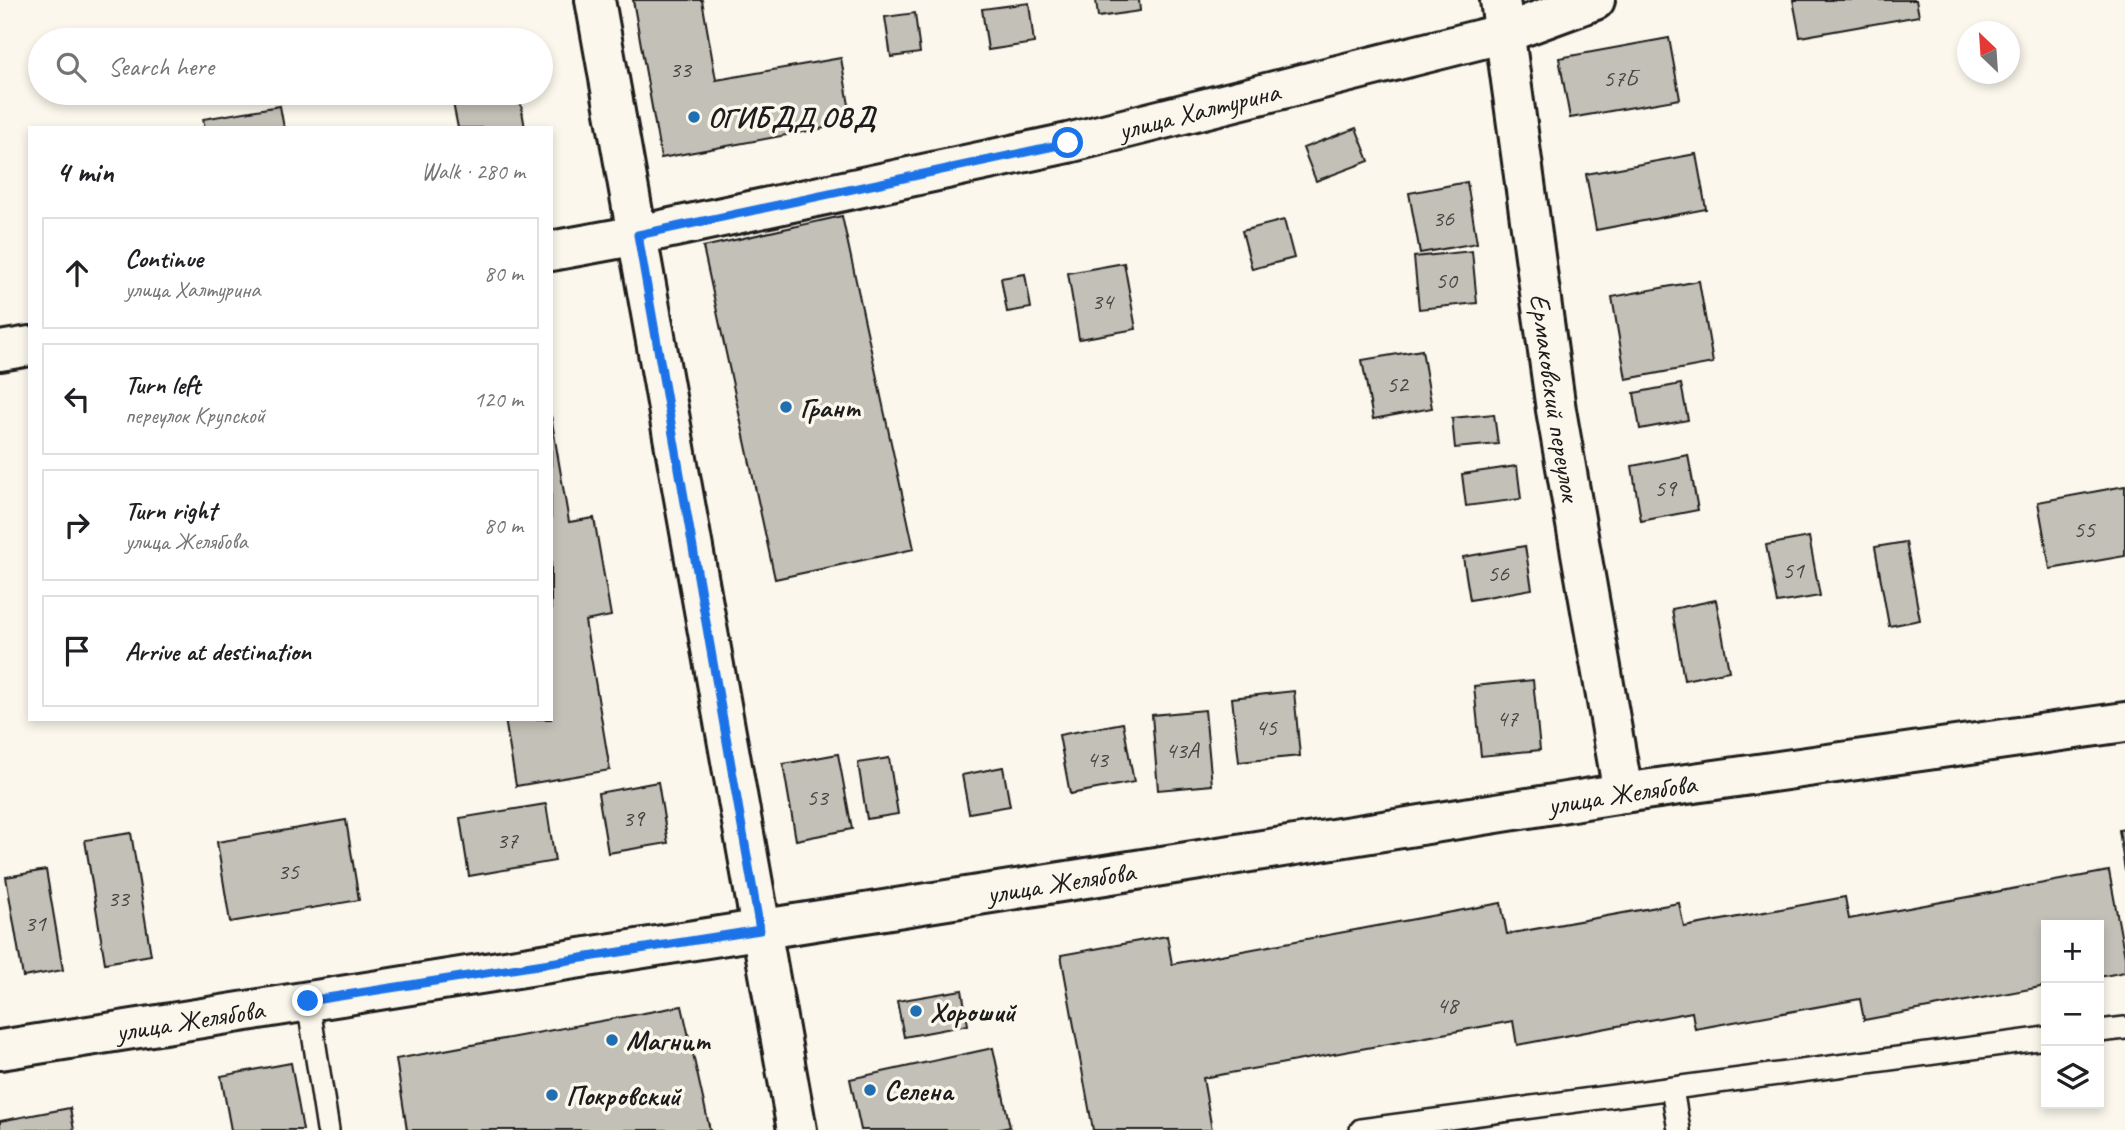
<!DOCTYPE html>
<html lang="en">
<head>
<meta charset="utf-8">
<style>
  :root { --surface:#fff; --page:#f2f2f2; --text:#202124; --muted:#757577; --line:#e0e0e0 }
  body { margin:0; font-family:Caveat,sans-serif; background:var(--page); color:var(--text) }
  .controls { position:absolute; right:21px; bottom:21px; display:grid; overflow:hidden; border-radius:0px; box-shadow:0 4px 10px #0003 }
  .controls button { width:63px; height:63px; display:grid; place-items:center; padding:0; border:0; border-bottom:2px solid var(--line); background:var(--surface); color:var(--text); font:35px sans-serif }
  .compass { position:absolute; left:1957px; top:21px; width:63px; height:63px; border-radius:50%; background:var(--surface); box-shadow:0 4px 10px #0003; rotate:335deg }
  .stop { position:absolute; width:21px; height:21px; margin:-16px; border:5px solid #1a73e8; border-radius:50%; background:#fff }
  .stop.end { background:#1a73e8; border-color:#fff; box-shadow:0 2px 7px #0008 }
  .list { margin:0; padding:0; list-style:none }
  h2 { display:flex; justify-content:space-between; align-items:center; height:91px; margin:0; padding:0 28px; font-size:30px }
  h2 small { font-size:23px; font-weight:400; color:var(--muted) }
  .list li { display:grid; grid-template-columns:46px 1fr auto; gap:21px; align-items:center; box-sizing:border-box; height:112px; margin:0 14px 14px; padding:0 14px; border:2px solid var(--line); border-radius:0px }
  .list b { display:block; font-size:26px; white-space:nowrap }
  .list p { margin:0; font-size:23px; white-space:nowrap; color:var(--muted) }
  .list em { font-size:23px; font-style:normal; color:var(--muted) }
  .icon { flex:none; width:38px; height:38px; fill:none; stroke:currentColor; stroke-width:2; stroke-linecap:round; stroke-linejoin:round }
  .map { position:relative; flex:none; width:2125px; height:1130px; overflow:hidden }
  .search { position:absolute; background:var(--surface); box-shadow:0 4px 10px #0003; left:28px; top:28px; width:525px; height:77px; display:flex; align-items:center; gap:18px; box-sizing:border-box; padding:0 24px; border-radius:38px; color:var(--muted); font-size:26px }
  .panel { position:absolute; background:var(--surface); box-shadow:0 4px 10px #0003; left:28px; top:126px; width:525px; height:595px; border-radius:0px }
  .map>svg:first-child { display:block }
</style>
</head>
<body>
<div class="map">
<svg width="2125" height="1130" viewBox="0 0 2125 1130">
  <rect width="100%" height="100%" fill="#fbf7ec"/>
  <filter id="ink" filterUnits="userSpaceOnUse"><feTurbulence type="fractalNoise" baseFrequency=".0143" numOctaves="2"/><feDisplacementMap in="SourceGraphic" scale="14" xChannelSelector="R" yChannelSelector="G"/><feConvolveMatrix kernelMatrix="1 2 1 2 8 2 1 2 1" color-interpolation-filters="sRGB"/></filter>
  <g filter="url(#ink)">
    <path fill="#c3c0b8" stroke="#1c1c1c" stroke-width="2" d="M633,0H702L716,80L841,58L852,123L661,158Z
      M1096,0H1139L1140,11L1098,17Z
      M1793,0H1916L1919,16L1800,37Z
      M1029,3L1034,43L988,50L982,9Z
      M915,13L920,53L891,57L885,17Z
      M1669,38L1680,99L1570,118L1559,58Z
      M451,93H519L525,128H458Z
      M280,106L284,128H205L203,119Z
      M1356,128L1369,161L1316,181L1303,148Z
      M1696,154L1706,209L1596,230L1586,174Z
      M1467,182L1477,243L1420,253L1409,193Z
      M842,216L914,549L775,579L703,247Z
      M1284,220L1294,258L1252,269L1242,231Z
      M1472,251L1477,303L1419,309L1414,257Z
      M1124,263L1136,329L1079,339L1068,273Z
      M1025,274L1031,308L1007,312L1001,278Z
      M1699,281L1713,363L1626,379L1612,297Z
      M1422,350L1432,408L1373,419L1362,360Z
      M1681,384L1688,420L1640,429L1634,393Z
      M1494,414L1498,444L1455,448L1452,418Z
      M551,416L569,522L594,518L611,616L585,621L610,770L516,786L505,719H551Z
      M1688,455L1698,510L1641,521L1632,466Z
      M1517,466L1521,499L1466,506L1462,474Z
      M2125,486V556L2050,569L2038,502Z
      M1809,537L1820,596L1777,603L1766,545Z
      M1906,542L1920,620L1889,626L1875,547Z
      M1525,546L1532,589L1470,600L1463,557Z
      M1716,600L1729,671L1684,680L1672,609Z
      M1533,680L1540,750L1481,756L1474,686Z
      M1294,691L1300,756L1239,762L1232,698Z
      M1205,710L1212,785L1158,790L1152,715Z
      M1123,723L1134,782L1070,794L1059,735Z
      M838,754L852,829L796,840L783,764Z
      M889,758L898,814L867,819L858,763Z
      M1003,767L1010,806L969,813L962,775Z
      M658,782L668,843L608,853L598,793Z
      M546,804L555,861L469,876L460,818Z
      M346,820L359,900L230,922L217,842Z
      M2125,829V871L2119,830Z
      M131,833L151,955L105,963L85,840Z
      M46,870L63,970L23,977L6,877Z
      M2109,871L2125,957V972L2099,977V925H2046V986L1864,1020L1860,999L1695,1029L1692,1012L1517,1045L1513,1021L1203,1078L1212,1130H1093L1061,955L1167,936L1172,964L1501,903L1507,934L1679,903L1684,927L1845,897L1849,919Z
      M962,990L968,1025L904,1037L897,1001Z
      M682,1006L710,1130H407L396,1059Z
      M993,1048L1010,1127L996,1130H861L850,1079Z
      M291,1063L303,1130H231L221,1076Z
      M70,1108L74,1130H0V1121Z"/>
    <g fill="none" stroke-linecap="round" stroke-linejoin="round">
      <g stroke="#1c1c1c" stroke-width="26">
        <path id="lane" d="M308,1001L328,1130
          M2099,1031L2125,1028
          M1672,1089L1679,1130
          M1361,1130L2046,1038"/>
      </g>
      <g stroke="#1c1c1c" stroke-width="44">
        <g id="street">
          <path id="s1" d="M1500,0L1556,410L1623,793"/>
          <path id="s2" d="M551,251L638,235L1068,143L1505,33L1595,0"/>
          <path d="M0,351L30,346"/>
          <path id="s3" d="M0,1050L1623,793L2125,722"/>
        </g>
      </g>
      <g stroke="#1c1c1c" stroke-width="44">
        <path id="secondary" d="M595,0L797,1130"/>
      </g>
      <use href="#lane" stroke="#fbf7ec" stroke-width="21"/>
      <use href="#street" stroke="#fbf7ec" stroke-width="38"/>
      <use href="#secondary" stroke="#fbf7ec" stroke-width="38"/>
    </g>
  </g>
  <g fill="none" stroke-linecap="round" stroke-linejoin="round" filter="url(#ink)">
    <path stroke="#1a73e8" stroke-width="9" d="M308,1001L760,930L638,235L1068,143"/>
  </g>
  <g fill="#1f6fb2" stroke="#fbf7ec" stroke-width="2.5">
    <circle cx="694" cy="117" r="7"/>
    <circle cx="786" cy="407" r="7"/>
    <circle cx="916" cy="1011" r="7"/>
    <circle cx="612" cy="1040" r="7"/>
    <circle cx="870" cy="1090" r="7"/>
    <circle cx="552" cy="1095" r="7"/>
  </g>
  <g text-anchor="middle" stroke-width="7" stroke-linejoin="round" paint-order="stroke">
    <g font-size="24" fill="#464543">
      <text x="680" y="77">33</text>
      <text x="1620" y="86">57Б</text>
      <text x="1443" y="226">36</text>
      <text x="1446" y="288">50</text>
      <text x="1102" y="309">34</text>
      <text x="1397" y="392">52</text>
      <text x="1665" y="496">59</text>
      <text x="2084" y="537">55</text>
      <text x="1793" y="578">51</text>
      <text x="1498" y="581">56</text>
      <text x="1507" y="726">47</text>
      <text x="1266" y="735">45</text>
      <text x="1182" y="758">43А</text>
      <text x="1097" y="767">43</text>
      <text x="817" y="805">53</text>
      <text x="633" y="826">39</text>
      <text x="507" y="848">37</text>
      <text x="288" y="879">35</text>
      <text x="118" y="906">33</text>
      <text x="35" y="931">31</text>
      <text x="1447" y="1013">48</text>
    </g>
    <g font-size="28" fill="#1c1c1c" stroke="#fbf7ec">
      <text dy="10" stroke="none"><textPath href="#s2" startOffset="663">улица Халтурина</textPath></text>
      <text dy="10" stroke="none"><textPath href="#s1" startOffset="401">Ермаковский переулок</textPath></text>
      <text dy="10" stroke="none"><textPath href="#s3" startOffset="1642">улица Желябова</textPath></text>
      <text dy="10" stroke="none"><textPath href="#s3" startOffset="1074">улица Желябова</textPath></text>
      <text dy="10" stroke="none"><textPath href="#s3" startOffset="192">улица Желябова</textPath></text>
    </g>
    <g font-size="28" font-weight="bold" fill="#1c1c1c" stroke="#fbf7ec" text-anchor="start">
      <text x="708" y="127">ОГИБДД ОВД</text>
      <text x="800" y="417">Грант</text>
      <text x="930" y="1021">Хороший</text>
      <text x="626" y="1050">Магнит</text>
      <text x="884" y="1100">Селена</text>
      <text x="566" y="1105">Покровский</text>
    </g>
  </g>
</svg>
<div class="controls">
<button>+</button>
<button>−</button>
<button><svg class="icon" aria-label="layers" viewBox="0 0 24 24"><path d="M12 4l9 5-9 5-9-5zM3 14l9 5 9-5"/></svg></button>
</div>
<svg class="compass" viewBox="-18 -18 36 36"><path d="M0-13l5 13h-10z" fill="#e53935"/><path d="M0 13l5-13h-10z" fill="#757577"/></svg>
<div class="stop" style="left:1068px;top:143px"></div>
<div class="stop end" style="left:308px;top:1001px"></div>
<div class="search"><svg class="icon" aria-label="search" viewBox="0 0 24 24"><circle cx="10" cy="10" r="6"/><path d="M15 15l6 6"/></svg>Search here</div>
<section class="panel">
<h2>4 min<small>Walk · 280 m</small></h2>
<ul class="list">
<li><svg class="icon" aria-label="ahead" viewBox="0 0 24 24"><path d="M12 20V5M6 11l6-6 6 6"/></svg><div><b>Continue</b><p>улица Халтурина</p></div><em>80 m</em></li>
<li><svg class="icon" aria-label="left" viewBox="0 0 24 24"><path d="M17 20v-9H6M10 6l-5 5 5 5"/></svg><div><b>Turn left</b><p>переулок Крупской</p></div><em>120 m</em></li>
<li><svg class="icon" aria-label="right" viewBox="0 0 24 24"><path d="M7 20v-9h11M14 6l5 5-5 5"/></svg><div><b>Turn right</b><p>улица Желябова</p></div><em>80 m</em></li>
<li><svg class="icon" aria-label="arrive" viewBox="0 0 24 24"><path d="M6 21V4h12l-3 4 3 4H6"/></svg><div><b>Arrive at destination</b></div></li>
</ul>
</section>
</div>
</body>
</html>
